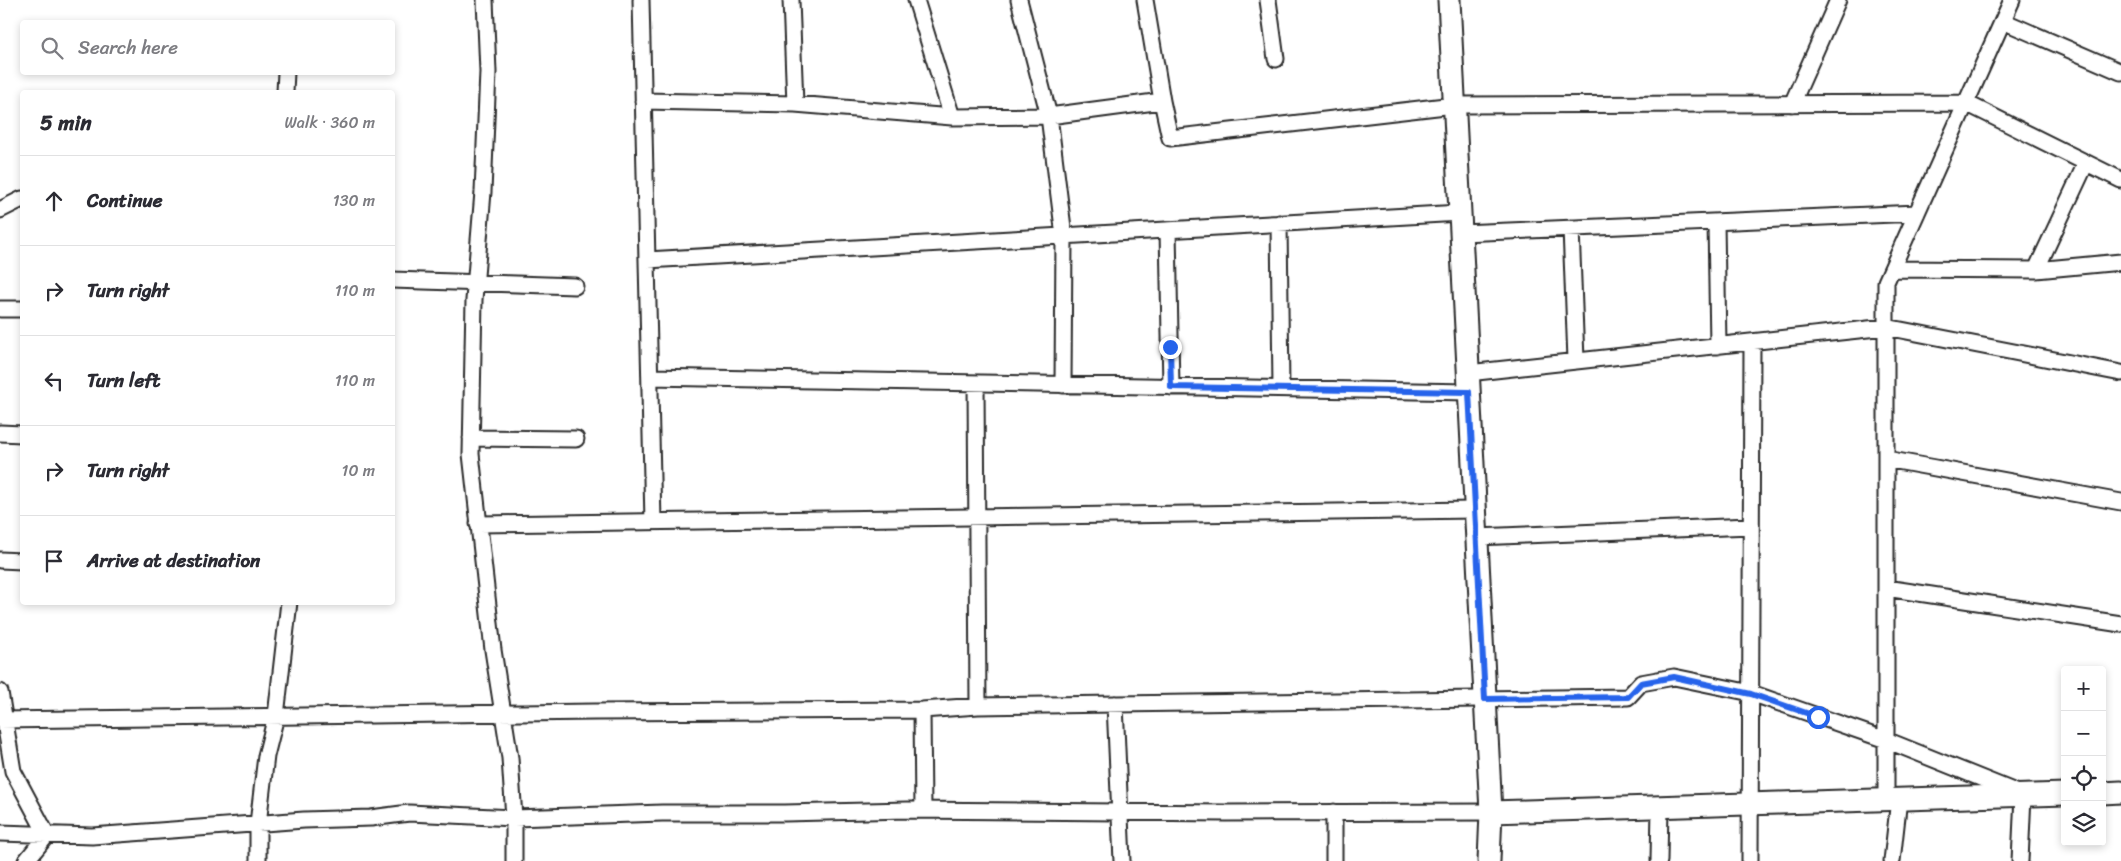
<!DOCTYPE html>
<html lang="en">
<head>
<meta charset="utf-8">
<style>
  :root { --surface:#fff; --page:#f7f7f7; --text:#2b2b33; --muted:#7c7c81; --line:#e1e1e2 }
  body { margin:0; font-family:Sriracha,sans-serif; background:var(--page); color:var(--text) }
  .controls { position:absolute; right:15px; bottom:15px; display:grid; overflow:hidden; border-radius:5px; box-shadow:0 2px 8px #0003 }
  .controls button { width:45px; height:45px; display:grid; place-items:center; padding:0; border:0; border-bottom:1px solid var(--line); background:var(--surface); color:var(--text); font:25px sans-serif }
  .stop { position:absolute; width:15px; height:15px; margin:-11px; border:4px solid #2563eb; border-radius:50%; background:#fff }
  .stop.end { background:#2563eb; border-color:#fff; box-shadow:0 1px 5px #0008 }
  .list { margin:0; padding:0; list-style:none }
  h2 { display:flex; justify-content:space-between; align-items:center; height:65px; margin:0; padding:0 20px; font-size:21px }
  h2 small { font-size:16px; font-weight:400; color:var(--muted) }
  .list li { display:grid; grid-template-columns:32px 1fr auto; gap:15px; align-items:center; box-sizing:border-box; height:90px; padding:0 20px; border-top:1px solid var(--line) }
  .list b { display:block; font-size:19px; white-space:nowrap }
  .list em { font-size:16px; font-style:normal; color:var(--muted) }
  .icon { flex:none; width:28px; height:28px; fill:none; stroke:currentColor; stroke-width:2; stroke-linecap:round; stroke-linejoin:round }
  .map { position:relative; flex:none; width:2121px; height:861px; overflow:hidden }
  .search { position:absolute; background:var(--surface); box-shadow:0 2px 8px #0003; left:20px; top:20px; width:375px; height:55px; display:flex; align-items:center; gap:12px; box-sizing:border-box; padding:0 18px; border-radius:5px; color:var(--muted); font-size:19px }
  .panel { position:absolute; background:var(--surface); box-shadow:0 2px 8px #0003; left:20px; top:90px; width:375px; height:515px; border-radius:5px }
  .map>svg:first-child { display:block }
</style>
</head>
<body>
<div class="map">
<svg width="2121" height="861" viewBox="0 0 2121 861">
  <rect width="100%" height="100%" fill="#fff"/>
  <filter id="ink" filterUnits="userSpaceOnUse"><feTurbulence type="fractalNoise" baseFrequency=".02" numOctaves="2"/><feDisplacementMap in="SourceGraphic" scale="10" xChannelSelector="R" yChannelSelector="G"/><feConvolveMatrix kernelMatrix="1 2 1 2 8 2 1 2 1" color-interpolation-filters="sRGB"/></filter>
  <g filter="url(#ink)">
    <g fill="none" stroke-linecap="round" stroke-linejoin="round">
      <g stroke="#2b2b2b" stroke-width="19">
        <path id="street" d="M485,0L488,72L483,192L474,300L471,454L493,650L510,758L514,818V861
          M641,0L653,522
          M791,0L795,104
          M916,0L952,117
          M1019,0L1049,116L1064,236L1063,385
          M1145,0L1162,101
          M1268,0L1276,59
          M2003,21L2121,72
          M285,92L286,72
          M643,101L795,104L952,117L1049,116L1162,101L1170,138L1454,105L1966,103L2121,180
          M1792,104L1838,0
          M0,210L22,199
          M1716,222L1718,346
          M1279,223L1281,388
          M1571,228L1576,360
          M1168,230L1171,387
          M1461,233L1917,213
          M647,260L1460,213
          M1893,269L2036,270L2121,262
          M2036,270L2086,163
          M392,280L575,286
          M0,309H22
          M1468,373L1886,327L2121,373
          M650,377L1469,392
          M976,383L978,706
          M0,433L22,434
          M471,438L576,439
          M1886,459L2121,502
          M478,524L1475,510
          M1477,537L1751,526
          M0,560L22,561
          M1886,588L2121,624
          M0,692L13,771L47,835L26,861
          M1115,704L1122,861
          M922,710L923,810
          M0,720L594,712L922,710L978,706L1628,697L1641,683L1674,677L1751,693L1886,740L2023,795L2020,861
          M1886,800V282L2012,0
          M1334,812V861
          M0,833L92,836L304,820L371,818L409,813L514,818L662,813H785L907,810L1226,813L1491,812
          M258,861V824L266,756L276,716L289,602
          M1659,861L1660,807
          M1750,861L1752,342
          M1892,861L1899,799"/>
      </g>
      <g stroke="#2b2b2b" stroke-width="25">
        <path id="secondary" d="M1449,0L1491,812L1489,861
          M2102,793L2121,792
          M1491,812L2065,794"/>
      </g>
      <use href="#street" stroke="#fff" stroke-width="15"/>
      <use href="#secondary" stroke="#fff" stroke-width="21"/>
    </g>
  </g>
  <g fill="none" stroke-linecap="round" stroke-linejoin="round" filter="url(#ink)">
    <path stroke="#2563eb" stroke-width="6" d="M1170,347L1171,387L1469,392L1485,699L1628,697L1641,683L1674,677L1751,694L1818,717"/>
  </g>
</svg>
<div class="controls">
<button>+</button>
<button>−</button>
<button><svg class="icon" aria-label="locate" viewBox="0 0 24 24"><circle cx="12" cy="12" r="6"/><path d="M12 2v4M12 18v4M2 12h4M18 12h4"/></svg></button>
<button><svg class="icon" aria-label="layers" viewBox="0 0 24 24"><path d="M12 4l9 5-9 5-9-5zM3 14l9 5 9-5"/></svg></button>
</div>
<div class="stop" style="left:1818px;top:717px"></div>
<div class="stop end" style="left:1170px;top:347px"></div>
<div class="search"><svg class="icon" aria-label="search" viewBox="0 0 24 24"><circle cx="10" cy="10" r="6"/><path d="M15 15l6 6"/></svg>Search here</div>
<section class="panel">
<h2>5 min<small>Walk · 360 m</small></h2>
<ul class="list">
<li><svg class="icon" aria-label="ahead" viewBox="0 0 24 24"><path d="M12 20V5M6 11l6-6 6 6"/></svg><div><b>Continue</b></div><em>130 m</em></li>
<li><svg class="icon" aria-label="right" viewBox="0 0 24 24"><path d="M7 20v-9h11M14 6l5 5-5 5"/></svg><div><b>Turn right</b></div><em>110 m</em></li>
<li><svg class="icon" aria-label="left" viewBox="0 0 24 24"><path d="M17 20v-9H6M10 6l-5 5 5 5"/></svg><div><b>Turn left</b></div><em>110 m</em></li>
<li><svg class="icon" aria-label="right" viewBox="0 0 24 24"><path d="M7 20v-9h11M14 6l5 5-5 5"/></svg><div><b>Turn right</b></div><em>10 m</em></li>
<li><svg class="icon" aria-label="arrive" viewBox="0 0 24 24"><path d="M6 21V4h12l-3 4 3 4H6"/></svg><div><b>Arrive at destination</b></div></li>
</ul>
</section>
</div>
</body>
</html>
